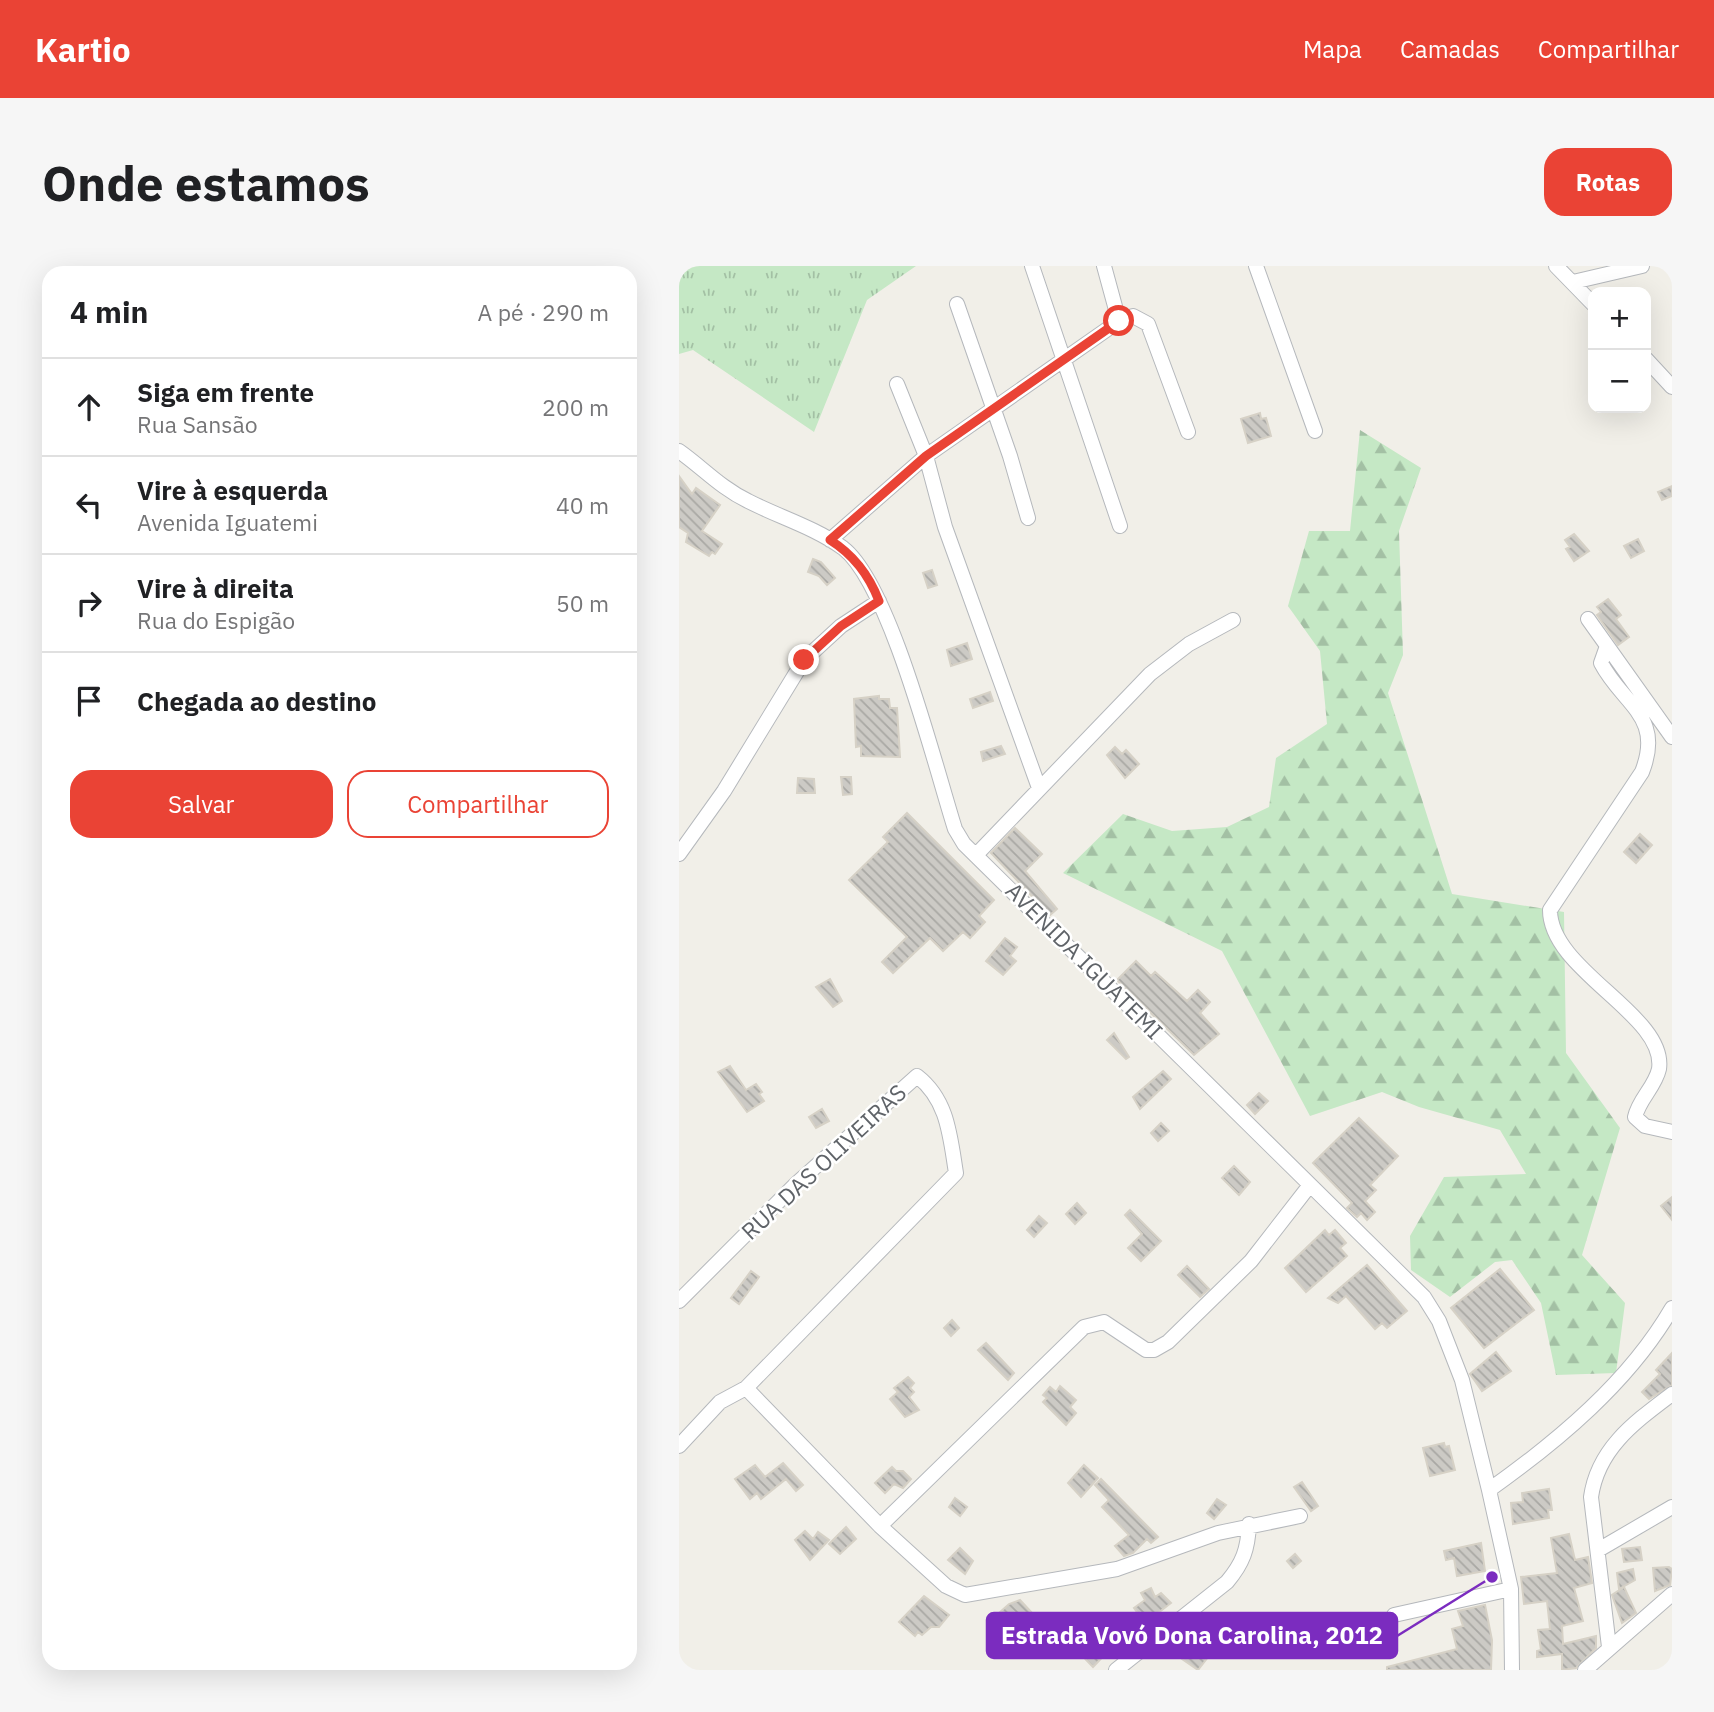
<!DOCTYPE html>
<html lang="pt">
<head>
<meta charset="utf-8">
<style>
  :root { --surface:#fff; --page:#f6f6f6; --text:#202124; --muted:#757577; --line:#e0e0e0; --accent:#ea4335 }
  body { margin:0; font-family:"IBM Plex Sans",sans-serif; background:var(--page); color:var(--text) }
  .controls { position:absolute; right:21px; top:21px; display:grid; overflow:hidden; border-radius:14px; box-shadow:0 7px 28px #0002 }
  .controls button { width:63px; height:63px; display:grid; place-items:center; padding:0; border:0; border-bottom:2px solid var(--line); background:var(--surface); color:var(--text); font:35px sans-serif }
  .stop { position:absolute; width:21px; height:21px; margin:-16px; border:5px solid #ea4335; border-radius:50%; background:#fff }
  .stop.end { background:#ea4335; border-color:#fff; box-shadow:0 2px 7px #0008 }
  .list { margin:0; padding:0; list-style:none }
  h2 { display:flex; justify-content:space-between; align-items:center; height:91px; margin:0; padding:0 28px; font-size:30px }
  h2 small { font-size:23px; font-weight:400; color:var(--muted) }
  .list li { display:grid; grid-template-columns:46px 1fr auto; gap:21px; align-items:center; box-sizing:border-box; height:98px; padding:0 28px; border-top:2px solid var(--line) }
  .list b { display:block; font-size:26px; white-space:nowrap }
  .list p { margin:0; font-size:23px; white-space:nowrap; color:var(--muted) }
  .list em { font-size:23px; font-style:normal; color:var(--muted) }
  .actions { display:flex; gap:14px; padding:21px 28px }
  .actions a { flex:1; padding:16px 0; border:2px solid var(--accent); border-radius:21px; text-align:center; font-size:24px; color:var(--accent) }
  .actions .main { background:var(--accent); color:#fff }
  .icon { flex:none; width:38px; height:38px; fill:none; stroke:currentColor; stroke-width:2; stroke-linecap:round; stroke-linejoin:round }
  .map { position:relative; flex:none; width:993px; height:1404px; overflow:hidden; border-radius:21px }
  header { display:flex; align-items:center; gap:42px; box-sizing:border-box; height:98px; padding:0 35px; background:var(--accent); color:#fff }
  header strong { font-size:33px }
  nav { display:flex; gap:38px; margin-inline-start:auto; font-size:24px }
  .intro { display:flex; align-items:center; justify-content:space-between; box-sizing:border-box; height:168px; padding:0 42px }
  h1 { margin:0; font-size:49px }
  .button { padding:18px 32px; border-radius:21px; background:var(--accent); color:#fff; font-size:24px; font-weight:700 }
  main { display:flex; gap:42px; padding:0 42px }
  aside { flex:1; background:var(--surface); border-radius:21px; box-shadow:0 7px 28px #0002 }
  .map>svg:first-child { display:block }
</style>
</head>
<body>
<header>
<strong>Kartio</strong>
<nav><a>Mapa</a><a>Camadas</a><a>Compartilhar</a></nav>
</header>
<div class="intro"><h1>Onde estamos</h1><a class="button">Rotas</a></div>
<main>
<aside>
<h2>4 min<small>A pé · 290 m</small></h2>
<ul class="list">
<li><svg class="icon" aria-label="ahead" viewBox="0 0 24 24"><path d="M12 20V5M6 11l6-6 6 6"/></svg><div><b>Siga em frente</b><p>Rua Sansão</p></div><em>200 m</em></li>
<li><svg class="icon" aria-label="left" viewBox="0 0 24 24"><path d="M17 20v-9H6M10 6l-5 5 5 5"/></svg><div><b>Vire à esquerda</b><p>Avenida Iguatemi</p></div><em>40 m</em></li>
<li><svg class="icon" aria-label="right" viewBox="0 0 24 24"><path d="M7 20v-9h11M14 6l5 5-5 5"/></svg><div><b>Vire à direita</b><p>Rua do Espigão</p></div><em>50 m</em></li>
<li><svg class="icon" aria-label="arrive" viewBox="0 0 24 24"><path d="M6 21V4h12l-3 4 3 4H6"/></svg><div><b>Chegada ao destino</b></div></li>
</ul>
<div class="actions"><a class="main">Salvar</a><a>Compartilhar</a></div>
</aside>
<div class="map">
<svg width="993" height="1404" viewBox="0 0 993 1404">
  <defs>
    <pattern id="forest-firs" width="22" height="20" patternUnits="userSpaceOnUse" patternTransform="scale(1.75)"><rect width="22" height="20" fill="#c5e8c5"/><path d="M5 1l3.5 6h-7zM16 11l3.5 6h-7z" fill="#a3c0a4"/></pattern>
    <pattern id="park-tufts" width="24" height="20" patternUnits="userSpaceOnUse" patternTransform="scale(1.75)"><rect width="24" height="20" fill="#c5e8c5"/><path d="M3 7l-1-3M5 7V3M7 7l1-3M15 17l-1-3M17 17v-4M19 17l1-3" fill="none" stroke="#a3c0a4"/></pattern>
    <pattern id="building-back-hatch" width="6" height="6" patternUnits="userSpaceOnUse" patternTransform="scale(1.75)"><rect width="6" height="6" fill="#cccac5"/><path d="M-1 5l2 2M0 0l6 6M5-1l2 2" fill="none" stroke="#a9a8a4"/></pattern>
  </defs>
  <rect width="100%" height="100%" fill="#f1efe8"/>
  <path fill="url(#forest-firs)" d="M681,164L742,202L720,265L724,389L709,427L773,628L885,646L887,787L941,862L903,989L946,1037L937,1107L877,1109L862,1037L833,994L816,996L771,1031L732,1004L731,970L765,911L847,908L821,864L740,841L703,826L631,850L543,685L384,607L444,548L493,565L548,561L590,541L597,492L648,458L641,385L609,340L630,265H671Z"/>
  <path fill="url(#park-tufts)" d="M0,0H237L188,34L135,166L14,84L0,88Z"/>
  <path fill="url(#building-back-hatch)" stroke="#d6d1c6" stroke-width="2" d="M581,147L582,153L587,152L592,170L569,177L562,153Z
    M0,210L13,228L17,222L41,239L23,265L43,278L36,288L33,286L30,290L7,276L9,267L0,261Z
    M993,220V230L983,234L979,226Z
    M895,268L910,285L895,295L887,283L891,281L886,274Z
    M959,273L965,285L952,292L945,280Z
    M134,293L142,296L156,312L148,319L140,310L129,306Z
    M253,304L258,319L249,322L244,307Z
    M929,333L942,349L937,353L950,371L939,379L918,349L922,346L918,341Z
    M288,377L293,393L272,400L268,384Z
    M311,426L314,435L294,442L291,433Z
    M200,430V433H210L211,442H218L221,491L182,490V480L177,481L175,433Z
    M322,480L326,488L304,495L302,486Z
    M436,481L443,488L447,484L460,498L446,512L428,489Z
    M162,511H172L173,528L164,529Z
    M119,512L135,513L136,527H118Z
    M228,547L315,634L300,650L306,656L291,672L284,666L264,685L251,672L214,707L203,696L228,671L170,614L209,576L204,571Z
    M336,562L363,588L346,605L378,643L371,649L312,587Z
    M961,568L973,579L957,597L945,586Z
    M326,672L338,681L331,690L337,695L324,709L307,695Z
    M457,695L472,710L476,706L508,735L519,724L531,736L521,747L540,768L515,789L438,714Z
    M151,713L163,735L154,741L137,721Z
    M435,767L450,791L447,793L428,774Z
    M51,800L67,824L77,818L83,826L80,828L85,835L68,846L39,806Z
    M484,805L492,813L461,843L454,831Z
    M580,827L589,835L576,848L568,839Z
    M143,843L150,855L137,862L130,851Z
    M680,852L719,890L691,919L697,924L686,935L696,946L688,954L682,947L678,951L668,942L673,937L634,897Z
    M482,857L490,865L479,875L472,867Z
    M555,900L571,916L560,929L543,912Z
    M993,931V954L982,940Z
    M398,937L407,947L396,958L387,948Z
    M451,944L482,975L462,995L449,982L463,968L446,949Z
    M360,950L368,957L355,971L348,964Z
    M646,964L650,969L656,964L667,977L661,982L668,990L627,1026L606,1002Z
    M688,999L728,1045L708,1062L703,1057L696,1063L667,1030L659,1037L649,1032Z
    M508,1000L530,1023L521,1031L499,1009Z
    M821,1003L855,1044L805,1082L772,1042Z
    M72,1005L80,1011L60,1038L52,1032Z
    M273,1054L280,1062L272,1070L265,1062Z
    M307,1077L335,1107L329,1114L299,1084Z
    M817,1086L832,1105L803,1125L791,1108Z
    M993,1087V1119L970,1133L963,1126L981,1108L977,1104Z
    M229,1111L235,1117L231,1122L235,1126L230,1131L240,1144L226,1151L211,1133L219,1126L215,1122Z
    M381,1120L397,1134L391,1141L397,1147L387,1159L364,1136L368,1132L364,1129L371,1121L377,1126Z
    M765,1177L766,1181L770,1180L776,1204L751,1210L744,1182Z
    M104,1197L124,1219L117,1225L107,1213L82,1233L78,1227L71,1233L56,1213L76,1199L86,1211Z
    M405,1199L419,1212L402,1231L389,1217Z
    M213,1201L217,1205H224L232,1213L224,1222L215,1218L206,1227L196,1217Z
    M422,1213L479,1271L472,1277L468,1273L454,1287L445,1290L436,1280L450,1269L423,1241L430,1234L416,1219Z
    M623,1216L639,1240L632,1245L615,1221Z
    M870,1223L873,1244H869L870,1252L834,1258L832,1237L844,1236L843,1227Z
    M276,1232L288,1241L281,1250L270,1241Z
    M538,1233L547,1239L535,1253L528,1247Z
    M167,1261L177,1273L161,1288L150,1278Z
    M126,1265L134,1273L139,1266L150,1274L131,1294L116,1274Z
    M890,1268L896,1294L909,1291L913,1317L895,1322L904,1355L883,1360L884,1378L917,1370V1382L897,1402L883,1404V1388L858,1391V1385L862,1384L859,1364L871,1363L868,1335L845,1338L842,1311L878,1307L872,1272Z
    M802,1277L806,1305L778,1310L775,1292L767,1294L765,1285Z
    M961,1281L963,1294L945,1296L943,1283Z
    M281,1282L294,1295L286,1308L269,1294Z
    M616,1288L622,1295L614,1302L608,1295Z
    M990,1301L993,1303L991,1319L976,1325L974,1302Z
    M954,1303L956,1314L940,1323L938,1307Z
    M945,1321L957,1347L943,1357L933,1329Z
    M472,1322L476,1331L482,1327L492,1337L466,1357L455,1342L466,1334L462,1327Z
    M245,1330L270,1349L260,1361H252L243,1369L239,1366L236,1370L220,1356Z
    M341,1334L367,1362L355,1373L346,1365L333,1377L312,1354L330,1338Z
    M806,1339L813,1374L812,1404H708V1401L778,1383L773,1363L784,1360L779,1345Z
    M406,1350L429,1371L454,1359L414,1401L387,1373Z
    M517,1373L533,1386L519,1404L503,1393Z"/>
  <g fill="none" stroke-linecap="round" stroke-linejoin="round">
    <g stroke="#b5b8bc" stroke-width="16">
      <path id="minor" d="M353,0L441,260
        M425,0L440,55
        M577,0L636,165
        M877,0L914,38
        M894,16L963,0
        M278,38L331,190L349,252
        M967,93L993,121
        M218,118L247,190L266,261L360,522
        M0,185C24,202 42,222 69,235C100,251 135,261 164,282C211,318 256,500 276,563L285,578L745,1031L760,1055L783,1114L810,1224L832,1323L833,1404
        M151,274L247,190L440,55L454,50L469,58L509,166
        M909,353L993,471
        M928,380L922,397C944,439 985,450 963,506L871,644C871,705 988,749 980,803C976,821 960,833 956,851L966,860L993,866
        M0,588L45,525L125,394L162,360L200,335
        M297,589L471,408L510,378L554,354
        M0,1035L117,918L238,810C269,834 271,870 277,907L67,1122
        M0,1180L41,1136L67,1122L201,1260L267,1320L286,1329L438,1303L539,1267L621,1250
        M810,1224C879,1175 950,1116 993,1042
        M201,1260L405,1061L425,1056L467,1084H475L489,1076L572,995L631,919
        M921,1283L993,1241
        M715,1349L832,1323
        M930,1381L912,1231C919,1182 956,1156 993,1128
        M437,1404L548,1316C564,1297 569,1283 570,1258
        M906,1404L993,1328"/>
    </g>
    <use href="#minor" stroke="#fff" stroke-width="14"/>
  </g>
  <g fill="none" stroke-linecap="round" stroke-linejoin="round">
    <path stroke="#ea4335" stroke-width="9" d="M125,394L162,360L200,335C190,309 175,289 151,274L247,190L440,55"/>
  </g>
  <g text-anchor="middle" stroke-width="5" stroke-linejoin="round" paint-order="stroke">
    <g font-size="23" fill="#5f6368" stroke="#fff">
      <text transform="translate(405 695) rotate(45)" y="8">AVENIDA IGUATEMI</text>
      <text transform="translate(145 896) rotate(-43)" y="8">RUA DAS OLIVEIRAS</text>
    </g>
  </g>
  <path fill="none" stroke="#7b2cbf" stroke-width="2.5" d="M813 1311L718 1370"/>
  <circle fill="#7b2cbf" stroke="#fff" stroke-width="2.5" cx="813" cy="1311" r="7"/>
  <rect fill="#7b2cbf" stroke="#7b2cbf" stroke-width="2.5" x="308" y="1347" width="410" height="45" rx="7"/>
  <g font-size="24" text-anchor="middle" font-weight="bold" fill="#fff">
    <text x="513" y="1378">Estrada Vovó Dona Carolina, 2012</text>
  </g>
</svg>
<div class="controls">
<button>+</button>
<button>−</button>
</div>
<div class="stop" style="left:440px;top:55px"></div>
<div class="stop end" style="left:125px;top:394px"></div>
</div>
</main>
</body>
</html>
